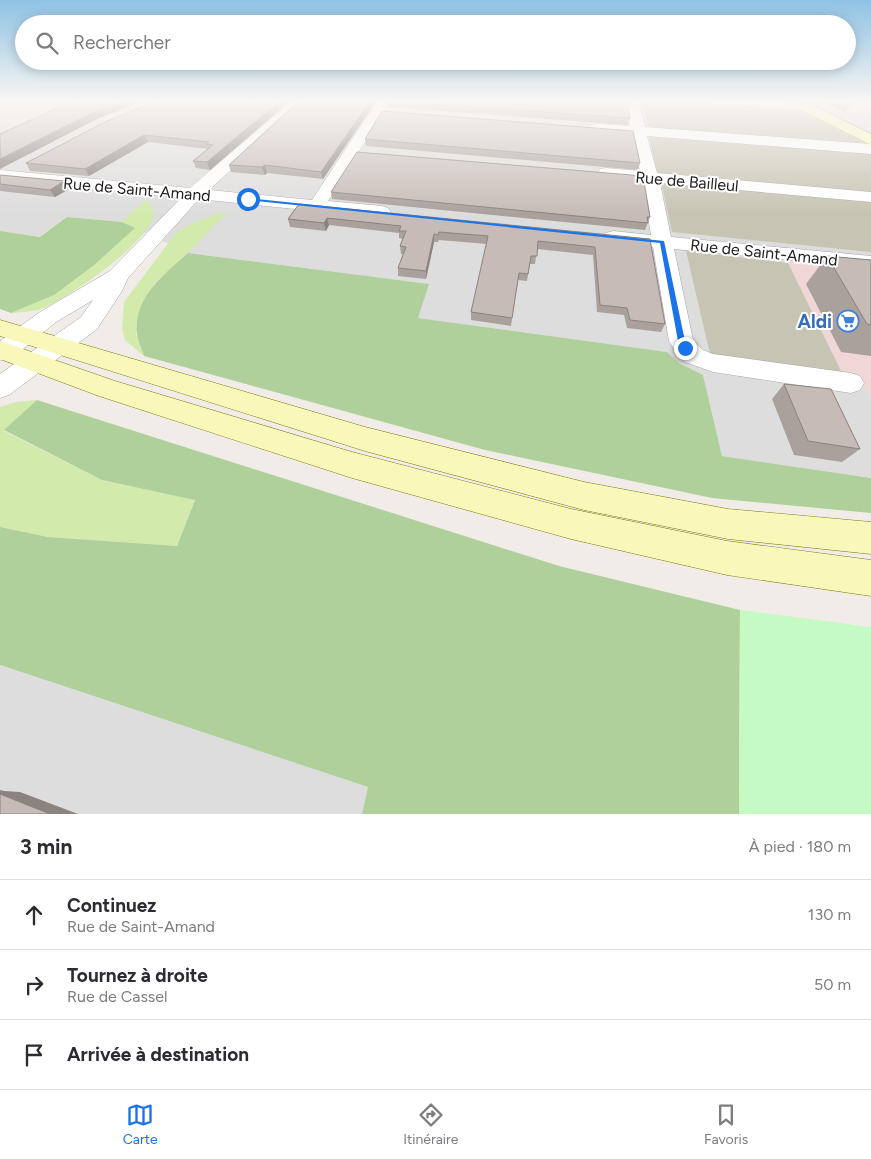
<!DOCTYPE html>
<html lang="fr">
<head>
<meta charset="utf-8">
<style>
  :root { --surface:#fff; --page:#f7f7f7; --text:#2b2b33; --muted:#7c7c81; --line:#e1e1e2; --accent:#1a73e8 }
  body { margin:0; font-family:Figtree,sans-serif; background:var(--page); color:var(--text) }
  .stop { position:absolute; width:15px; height:15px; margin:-11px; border:4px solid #1a73e8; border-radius:50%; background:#fff }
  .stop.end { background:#1a73e8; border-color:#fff; box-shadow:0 1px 5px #0008 }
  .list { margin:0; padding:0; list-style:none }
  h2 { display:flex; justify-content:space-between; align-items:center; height:65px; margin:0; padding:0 20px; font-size:21px }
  h2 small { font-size:16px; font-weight:400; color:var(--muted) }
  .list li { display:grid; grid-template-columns:32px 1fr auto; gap:15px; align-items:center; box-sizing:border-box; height:70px; padding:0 20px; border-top:1px solid var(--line) }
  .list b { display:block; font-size:19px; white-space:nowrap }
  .list p { margin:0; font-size:16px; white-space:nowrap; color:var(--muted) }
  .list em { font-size:16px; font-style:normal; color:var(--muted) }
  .icon { flex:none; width:28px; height:28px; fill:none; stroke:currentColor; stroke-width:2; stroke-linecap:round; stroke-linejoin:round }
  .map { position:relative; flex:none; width:871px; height:814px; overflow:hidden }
  .search { position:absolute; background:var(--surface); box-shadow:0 2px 12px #0003; left:15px; right:15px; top:15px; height:55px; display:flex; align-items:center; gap:12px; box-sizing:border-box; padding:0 18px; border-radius:28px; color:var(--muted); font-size:19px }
  .sheet { height:275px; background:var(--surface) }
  nav { display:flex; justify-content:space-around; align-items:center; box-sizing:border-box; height:70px; border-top:1px solid var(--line); background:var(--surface); font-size:14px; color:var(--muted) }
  nav a { display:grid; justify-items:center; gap:2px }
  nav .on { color:var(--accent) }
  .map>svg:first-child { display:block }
</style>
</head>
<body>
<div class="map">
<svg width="871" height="814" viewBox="0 0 871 814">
  <rect width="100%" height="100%" fill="#f1ece7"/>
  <path fill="#dedddd" d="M0,100H819L842,111L871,110V121H866L871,124V271L789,263L859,375L871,398V478L722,456L703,375L679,363L667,352L418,318L428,284L188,253L122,222L67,217L40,237L0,231Z
    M0,665L368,787L362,814H0Z"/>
  <path fill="#f1d6d8" d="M788,263L871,271V398L859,375L842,373Z"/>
  <path fill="#c6c4b2" d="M642,100L798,110L870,146L649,130Z
    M649,136L871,152V192L657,173Z
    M661,182L871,200V252L672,232Z
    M686,251L788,263L842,373L710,354Z"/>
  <path fill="#d2ebac" d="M146,199C149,203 153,207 154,212C155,239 69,297 46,307C35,312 23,312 11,313L54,295L134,228L122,222Z
    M229,211L188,253L154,284L136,334L144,356L125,340L122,329L124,302L176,233C193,222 210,216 229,211Z
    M37,400L4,431L102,480L195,499L177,546L48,537L0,527V407L16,402Z"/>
  <path fill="#b0d09b" d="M67,217L122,222L135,228L93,266L54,295L11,313L0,309V231L40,237Z
    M188,253L429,284L418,318L667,352L679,363L703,375L722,456L871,478V513L712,498L485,450L144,356C142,349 137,340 137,333C134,296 164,275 188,253Z
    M37,400L559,566L740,610L739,814H362L368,787L0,665V527L48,537L177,546L195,500L102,480L4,430Z"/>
  <path fill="#c5fac4" d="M740,610L871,627V814H739Z"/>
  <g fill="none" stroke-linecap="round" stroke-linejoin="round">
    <g stroke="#a7a7a7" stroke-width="1">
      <path id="street" d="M293,100H307L209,190L312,200L378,100H391L328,201L382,206L388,208L391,212L388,216L382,218L199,199L128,278L122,291L97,329L9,395L0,398V374L81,317L93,300L56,322L12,358L0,360V341L40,312L110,271L181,198L0,180V170L190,188Z
        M624,100H638L645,127L871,144V154L647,136L657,173L871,192V202L660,183L671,237L871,256V268L674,249L693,340L703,350L713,354L851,373L860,376L864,383L860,390L851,393L713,372L685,362L678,356L669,341L653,247L606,241L603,237L606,233L613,231L651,235L642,181L606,178L600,177L598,173L600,169L606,168L640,171L632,135L596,132L591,131L589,128L591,125L596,124L630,126Z
        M708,100C723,100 801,97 808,105L801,109L714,104Z"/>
    </g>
    <g stroke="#7a7b04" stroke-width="1">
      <path id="secondary" d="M785,100H802L871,134V145L786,103Z
        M0,320L365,427L584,482L728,509L871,522V554L728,539L584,510L365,451L0,336Z
        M0,341L115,381L352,452L571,509L727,541L871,560V596L727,575L571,539L352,478L99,396L0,359Z"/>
    </g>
    <use href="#street" fill="#fff" fill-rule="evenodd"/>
    <use href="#secondary" fill="#faf7bb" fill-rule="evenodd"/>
  </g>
  <path fill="#aaa19d" d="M160,100H291L210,170L196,168L193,161L208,149L148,142L89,176L30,171L26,163Z
    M300,100H377L323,179L267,173L265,175L231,172L229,165Z
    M389,100L630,118L628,125L389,107Z
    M819,100H853L846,112Z
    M365,139L640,163L638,170L366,146Z
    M0,175L64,181L69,189L55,197L0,191Z
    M331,192L650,217L645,230L332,199Z
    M299,204L650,239L665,324L661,332L627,328L624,315L597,312L593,255L537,249L535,264H530L527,281L518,280L511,326L471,320V312L487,244L439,240L438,242H434L426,279L398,276V268L403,254H401L400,246L403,239L399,238V233L329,225L326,231L290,227L288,219Z
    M827,256L871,260V356L841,352L806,284Z
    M784,384L860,449L842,462L794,455L772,399Z"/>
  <path fill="#8b837f" d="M125,100H145L99,118L0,169V159L96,111Z
    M281,100H291L210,170L207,162Z
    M371,100H377L323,179L321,172Z
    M144,135L148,142L89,176L85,169Z
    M265,165L267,173L265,175L262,167Z
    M64,181L69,189L55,197L50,190Z
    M327,218L329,225L326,231L324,223Z
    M434,234V242L426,279V271Z
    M0,790L4,791L20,792L78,814H50L0,797Z"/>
  <path fill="#c6bbb6" stroke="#8b837f" d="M75,100H125L96,111L0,159V134Z
    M160,100H281L207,162L193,161L213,145L206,144L209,142L144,135L85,169L26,163L107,121Z
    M300,100H371L321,172L265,165L262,167L229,165Z
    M389,100H626L630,118L389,101Z
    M382,111L633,131L640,163L365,139Z
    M357,152L643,176L650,217H647L648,223L331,192Z
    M0,175L64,181L50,190L0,184Z
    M299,204L650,239L665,324L630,320L627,308L600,305L595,247L538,241L537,256H531L528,274L519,273L512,318L471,312L488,236L439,232L438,235L434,234L426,271L398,268L406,247L400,246L406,231H399L401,226L327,218L324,223L288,219Z
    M827,256L871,260V325L867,324Z
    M784,384L831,389L860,449L808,441Z
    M0,794L50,814H0Z"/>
  <linearGradient id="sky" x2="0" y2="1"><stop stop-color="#8ec2e4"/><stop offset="0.47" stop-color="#f9f6f4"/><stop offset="1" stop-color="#f9f6f4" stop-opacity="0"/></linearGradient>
  <rect width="871" height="214" fill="url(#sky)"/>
  <path fill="#1a73e8" d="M246,198L664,241L685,341L689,348L682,350L678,341L660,243L248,200Z"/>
  <defs>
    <g id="supermarket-ring" transform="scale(1.125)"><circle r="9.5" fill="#fff" stroke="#3f7fe0" stroke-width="1.5"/><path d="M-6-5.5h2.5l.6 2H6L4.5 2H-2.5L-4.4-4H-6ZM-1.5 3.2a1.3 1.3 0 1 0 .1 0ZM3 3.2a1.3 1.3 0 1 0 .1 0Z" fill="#3f7fe0"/></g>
  </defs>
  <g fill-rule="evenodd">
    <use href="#supermarket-ring" x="848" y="321"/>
  </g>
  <g text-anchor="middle" stroke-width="4" stroke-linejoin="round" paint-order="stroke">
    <g font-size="16" fill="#202020" stroke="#fff">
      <text transform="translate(687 181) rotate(5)" y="6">Rue de Bailleul</text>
      <text transform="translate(137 189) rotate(5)" y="6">Rue de Saint-Amand</text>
      <text transform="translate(764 252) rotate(6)" y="6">Rue de Saint-Amand</text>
    </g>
    <g font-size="19" font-weight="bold" fill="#366cbe" stroke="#fff" text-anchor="end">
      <text x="832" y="328">Aldi</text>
    </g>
  </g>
</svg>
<div class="stop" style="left:248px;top:199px"></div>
<div class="stop end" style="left:685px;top:348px"></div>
<div class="search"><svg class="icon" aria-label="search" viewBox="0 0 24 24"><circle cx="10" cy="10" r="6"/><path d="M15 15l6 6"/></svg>Rechercher</div>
</div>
<section class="sheet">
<h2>3 min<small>À pied · 180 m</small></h2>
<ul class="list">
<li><svg class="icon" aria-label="ahead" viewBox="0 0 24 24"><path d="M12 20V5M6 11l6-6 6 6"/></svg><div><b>Continuez</b><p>Rue de Saint-Amand</p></div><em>130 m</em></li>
<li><svg class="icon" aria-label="right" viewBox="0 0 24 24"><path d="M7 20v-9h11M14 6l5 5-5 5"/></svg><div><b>Tournez à droite</b><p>Rue de Cassel</p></div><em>50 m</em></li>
<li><svg class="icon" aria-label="arrive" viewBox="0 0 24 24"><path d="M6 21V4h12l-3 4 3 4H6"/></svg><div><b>Arrivée à destination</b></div></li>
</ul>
</section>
<nav>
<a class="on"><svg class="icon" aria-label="map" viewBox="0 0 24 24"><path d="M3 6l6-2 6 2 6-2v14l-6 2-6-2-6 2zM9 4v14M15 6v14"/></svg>Carte</a>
<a><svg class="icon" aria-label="directions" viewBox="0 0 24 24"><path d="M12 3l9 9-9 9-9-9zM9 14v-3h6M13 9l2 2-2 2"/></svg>Itinéraire</a>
<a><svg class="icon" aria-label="saved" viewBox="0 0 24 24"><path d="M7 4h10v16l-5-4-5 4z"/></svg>Favoris</a>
</nav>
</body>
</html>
